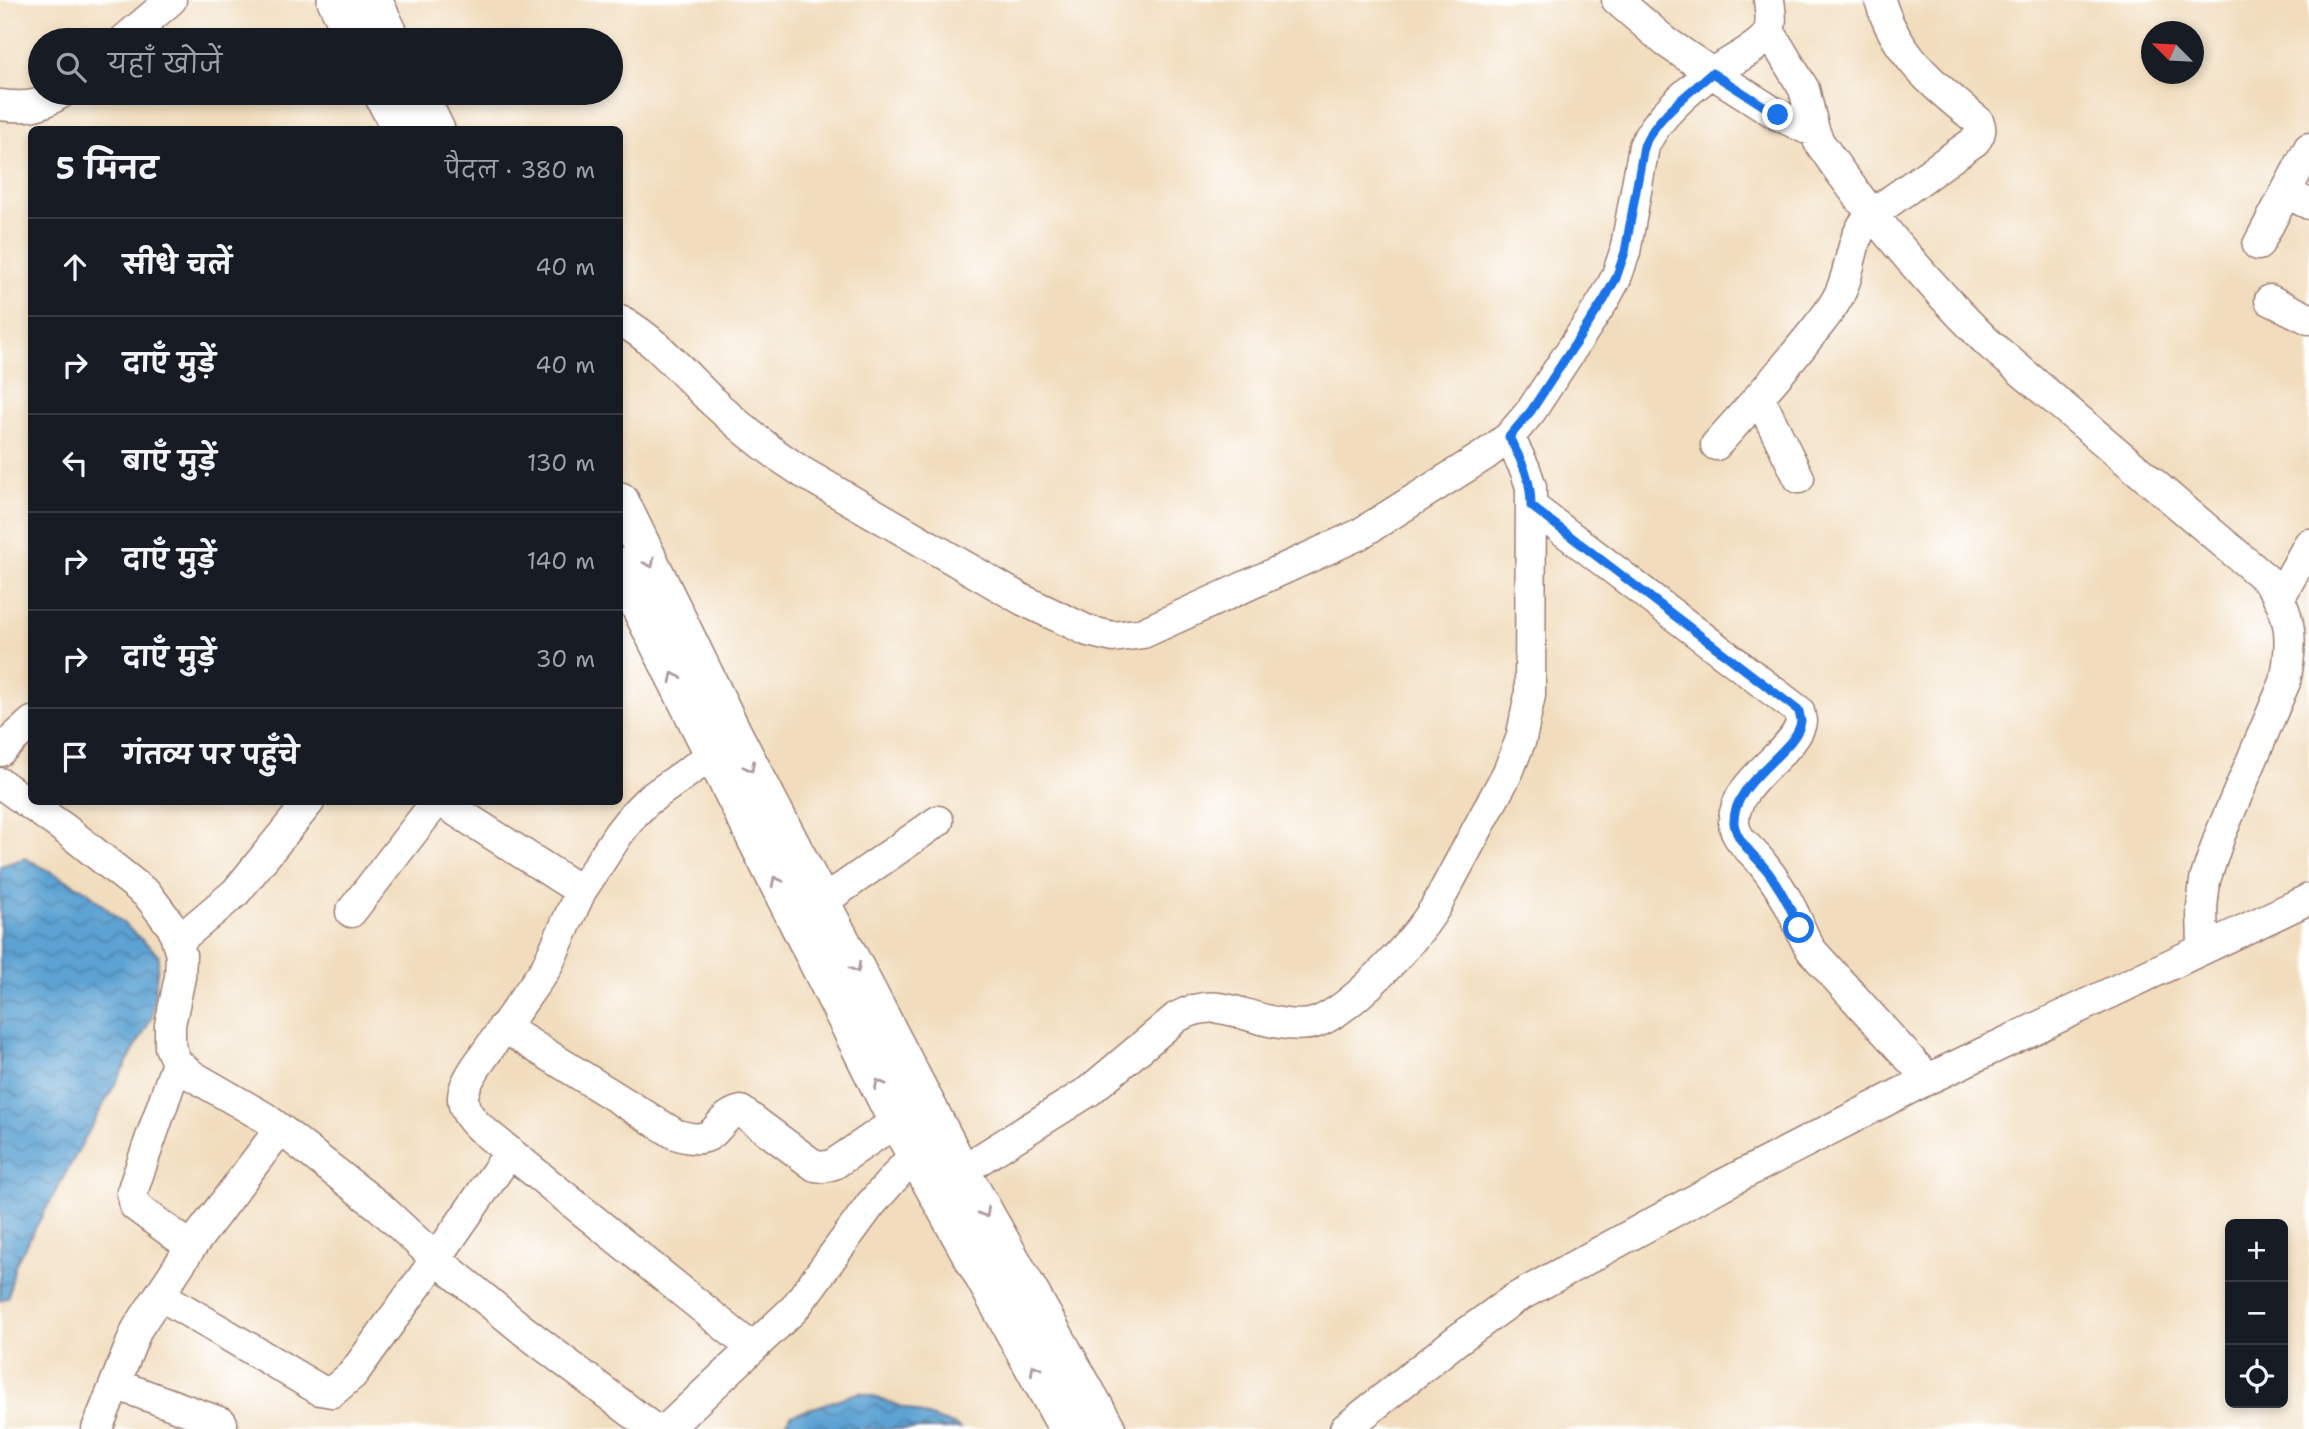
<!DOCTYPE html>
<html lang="hi">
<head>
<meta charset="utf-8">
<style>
  :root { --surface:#171b24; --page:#242831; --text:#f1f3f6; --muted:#9ea1a6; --line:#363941 }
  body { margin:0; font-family:"Shantell Sans","Playpen Sans Deva",sans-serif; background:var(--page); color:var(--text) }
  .controls { position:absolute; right:21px; bottom:21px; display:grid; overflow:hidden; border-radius:10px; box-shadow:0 4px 10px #0003 }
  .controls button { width:63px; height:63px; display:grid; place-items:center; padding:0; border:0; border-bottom:2px solid var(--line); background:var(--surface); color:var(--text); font:35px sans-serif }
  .compass { position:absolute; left:2141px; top:21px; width:63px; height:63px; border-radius:50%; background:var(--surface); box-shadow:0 4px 10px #0003; rotate:294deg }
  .stop { position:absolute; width:21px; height:21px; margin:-16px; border:5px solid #1a73e8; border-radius:50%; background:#fff }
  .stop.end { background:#1a73e8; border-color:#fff; box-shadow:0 2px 7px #0008 }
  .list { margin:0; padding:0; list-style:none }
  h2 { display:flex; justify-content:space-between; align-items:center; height:91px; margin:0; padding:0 28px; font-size:30px }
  h2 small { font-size:23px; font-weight:400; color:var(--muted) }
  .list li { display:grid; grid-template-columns:46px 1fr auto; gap:21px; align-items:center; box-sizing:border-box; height:98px; padding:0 28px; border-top:2px solid var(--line) }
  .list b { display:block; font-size:26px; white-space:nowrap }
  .list em { font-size:23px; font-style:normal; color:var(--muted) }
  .icon { flex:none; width:38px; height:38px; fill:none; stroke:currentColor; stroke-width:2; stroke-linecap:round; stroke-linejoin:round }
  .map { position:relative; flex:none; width:2309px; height:1429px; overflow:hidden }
  .search { position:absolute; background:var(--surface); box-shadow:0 4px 10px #0003; left:28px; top:28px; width:595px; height:77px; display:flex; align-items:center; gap:18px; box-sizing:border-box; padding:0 24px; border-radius:38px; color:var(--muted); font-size:26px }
  .panel { position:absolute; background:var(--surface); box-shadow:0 4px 10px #0003; left:28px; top:126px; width:595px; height:679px; border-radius:10px }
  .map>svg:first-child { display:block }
</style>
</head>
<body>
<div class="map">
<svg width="2309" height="1429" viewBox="0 0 2309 1429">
  <defs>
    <pattern id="water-waves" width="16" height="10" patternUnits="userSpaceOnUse" patternTransform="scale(1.75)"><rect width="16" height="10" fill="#5ca2d2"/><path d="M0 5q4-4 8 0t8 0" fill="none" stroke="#4e83ab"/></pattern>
  </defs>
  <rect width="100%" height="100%" fill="#fff"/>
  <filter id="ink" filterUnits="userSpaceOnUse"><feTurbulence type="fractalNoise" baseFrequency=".0143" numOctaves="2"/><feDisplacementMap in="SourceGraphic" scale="14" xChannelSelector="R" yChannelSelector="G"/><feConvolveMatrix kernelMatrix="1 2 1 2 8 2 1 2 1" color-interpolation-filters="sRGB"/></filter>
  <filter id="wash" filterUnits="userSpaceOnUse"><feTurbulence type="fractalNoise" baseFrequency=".00686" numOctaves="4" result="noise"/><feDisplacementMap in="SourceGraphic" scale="28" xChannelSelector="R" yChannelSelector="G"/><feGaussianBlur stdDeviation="1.57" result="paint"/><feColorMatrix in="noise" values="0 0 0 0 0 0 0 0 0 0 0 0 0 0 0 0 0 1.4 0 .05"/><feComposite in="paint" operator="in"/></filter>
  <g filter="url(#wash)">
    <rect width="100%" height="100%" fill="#f1ddbd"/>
    <path fill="url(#water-waves)" stroke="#53607e" stroke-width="2" d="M25,858L87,891L159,955L152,1017L15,1265L8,1297L0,1301V866Z
      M860,1392L956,1426L960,1429H781L791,1415Z"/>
  </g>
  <g filter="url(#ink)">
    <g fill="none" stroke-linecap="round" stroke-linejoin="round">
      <g stroke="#9e7e74" stroke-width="33">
        <path id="minor" d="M1617,0L1666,42L1712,73L1778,115L1805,128L1814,130
          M1769,31L1804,89L1814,130L1819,142C1868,214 1926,281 1987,342L2267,580C2293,613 2293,642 2285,682L2220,835L2205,880L2202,908L2203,948
          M124,40L171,0
          M0,105C26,108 39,107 61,93
          M2286,193L2309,204
          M2258,245L2309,148
          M2270,300L2309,319
          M620,320C656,340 683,373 713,402C740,427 771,452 802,472L1023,600L1088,631L1113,637L1143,633L1358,535L1485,455L1509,437L1531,411L1604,300L1616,278L1625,252L1644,146C1657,117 1689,89 1715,71C1729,62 1761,47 1768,33C1773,23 1770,10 1769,0
          M1759,397L1799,478
          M1716,445C1746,411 1777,378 1805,342C1816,328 1828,315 1837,299C1853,272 1848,238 1871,215L1975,141C1981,134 1982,129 1978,121C1935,86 1896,56 1880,0
          M1531,506L1799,711C1799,712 1801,720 1801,721C1798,751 1732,781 1734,823C1735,840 1752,850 1761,862C1773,877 1785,895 1793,912C1800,926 1803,938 1812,951L1928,1079
          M2280,597L2309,544
          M0,751L32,722
          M712,755L647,801L634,814L619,833L581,891L546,968L476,1067C459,1093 457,1106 480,1128L752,1348
          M0,783L65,829L148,895L173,928L181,955L180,977L170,1025V1047L177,1063L193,1076L264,1117L280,1129L380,1207L436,1259L523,1330L651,1427L656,1429
          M442,802L581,891
          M822,902L938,821
          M351,912L436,802
          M178,941L236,892L309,802
          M503,1027L675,1134C722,1150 711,1118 741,1111L815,1166L824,1167L834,1164L897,1121L916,1110
          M177,1063L132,1192L135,1206L191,1247
          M944,1182L1089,1091L1177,1017C1218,995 1239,1017 1280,1023C1291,1025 1306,1026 1317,1022C1354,1008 1414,941 1435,908L1508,772L1521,739L1530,695L1531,487L1525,469L1509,437
          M160,1295L320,1390L332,1392L353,1374L436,1259L510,1152
          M115,1384L222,1423
          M97,1429L137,1329L191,1247L280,1129
          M664,1429L670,1426L794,1309L871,1204L915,1154
          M1345,1429L1457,1340L1514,1299L1722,1185L1928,1079L2309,899"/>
      </g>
      <g stroke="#9e7e74" stroke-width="40">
        <path id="major" d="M336,0L355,40
          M373,0L392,40
          M382,93L401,130
          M418,93L436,130
          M620,501L734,735L961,1171L1107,1429
          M620,567L897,1121L1068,1429"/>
      </g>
      <use href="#minor" stroke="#fff" stroke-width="30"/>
      <use href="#major" stroke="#fff" stroke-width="37"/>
    </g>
    <defs><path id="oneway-chevron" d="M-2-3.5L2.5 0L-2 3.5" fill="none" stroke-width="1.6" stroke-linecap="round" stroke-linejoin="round" transform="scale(1.75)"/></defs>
    <g stroke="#ae9aa0">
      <use href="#oneway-chevron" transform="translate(650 563) rotate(64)"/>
      <use href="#oneway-chevron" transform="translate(674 677) rotate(-116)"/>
      <use href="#oneway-chevron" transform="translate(750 767) rotate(62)"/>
      <use href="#oneway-chevron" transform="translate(776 881) rotate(-117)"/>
      <use href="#oneway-chevron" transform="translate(856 968) rotate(62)"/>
      <use href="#oneway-chevron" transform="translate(879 1084) rotate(-117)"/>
      <use href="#oneway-chevron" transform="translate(985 1213) rotate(61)"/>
      <use href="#oneway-chevron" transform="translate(1035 1369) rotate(-119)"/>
    </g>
  </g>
  <g fill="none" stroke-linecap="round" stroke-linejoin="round" filter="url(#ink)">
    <path stroke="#1a73e8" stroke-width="9" d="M1778,115L1712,73C1687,95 1658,115 1644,146L1625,252L1616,278L1604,300L1531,411L1509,437C1522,462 1531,477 1531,506L1799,711C1799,712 1801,720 1801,721C1798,751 1732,781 1734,823C1736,843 1761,860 1771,876C1782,892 1792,910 1799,928"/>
  </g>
</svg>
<div class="controls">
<button>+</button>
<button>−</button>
<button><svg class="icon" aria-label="locate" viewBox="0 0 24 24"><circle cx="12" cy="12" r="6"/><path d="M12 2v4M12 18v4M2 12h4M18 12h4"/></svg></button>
</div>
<svg class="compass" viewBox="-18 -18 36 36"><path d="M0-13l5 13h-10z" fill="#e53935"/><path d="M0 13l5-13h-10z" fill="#9ea1a6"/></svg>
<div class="stop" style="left:1799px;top:928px"></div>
<div class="stop end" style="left:1778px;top:115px"></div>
<div class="search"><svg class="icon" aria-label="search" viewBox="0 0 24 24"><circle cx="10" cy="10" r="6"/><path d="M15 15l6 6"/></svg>यहाँ खोजें</div>
<section class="panel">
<h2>5 मिनट<small>पैदल · 380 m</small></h2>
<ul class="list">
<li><svg class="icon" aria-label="ahead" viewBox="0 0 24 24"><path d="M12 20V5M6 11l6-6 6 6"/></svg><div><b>सीधे चलें</b></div><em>40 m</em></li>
<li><svg class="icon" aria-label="right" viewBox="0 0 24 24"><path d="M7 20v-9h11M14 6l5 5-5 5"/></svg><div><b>दाएँ मुड़ें</b></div><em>40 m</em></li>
<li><svg class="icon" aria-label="left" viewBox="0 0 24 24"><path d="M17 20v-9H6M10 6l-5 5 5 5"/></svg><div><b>बाएँ मुड़ें</b></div><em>130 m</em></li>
<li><svg class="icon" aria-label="right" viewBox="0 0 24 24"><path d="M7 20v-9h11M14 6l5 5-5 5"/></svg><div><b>दाएँ मुड़ें</b></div><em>140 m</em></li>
<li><svg class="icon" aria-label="right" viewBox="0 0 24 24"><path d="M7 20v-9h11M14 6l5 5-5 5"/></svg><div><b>दाएँ मुड़ें</b></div><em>30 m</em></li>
<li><svg class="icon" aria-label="arrive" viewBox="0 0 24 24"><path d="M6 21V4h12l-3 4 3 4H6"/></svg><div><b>गंतव्य पर पहुँचे</b></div></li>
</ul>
</section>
</div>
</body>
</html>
